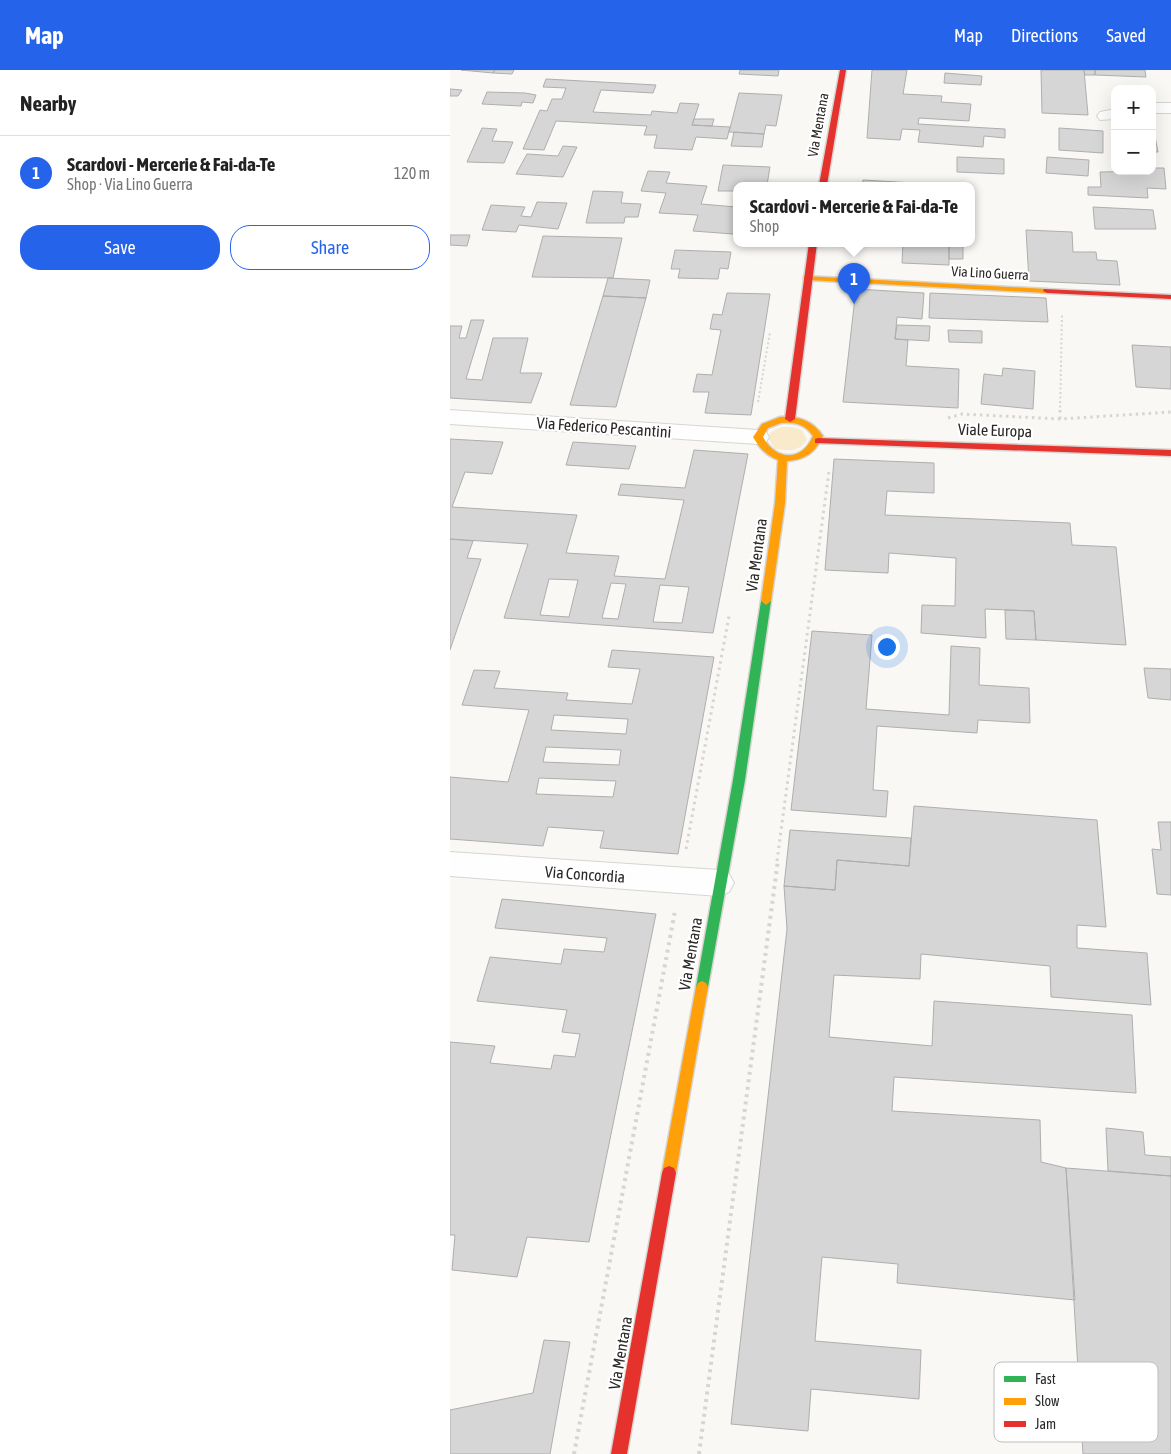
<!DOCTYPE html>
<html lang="en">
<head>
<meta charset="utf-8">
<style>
  :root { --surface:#fff; --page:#f6f6f6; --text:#222; --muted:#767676; --line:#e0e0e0; --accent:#2563eb }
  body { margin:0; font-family:"Asap Condensed",sans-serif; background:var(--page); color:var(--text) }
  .controls { position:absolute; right:15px; top:15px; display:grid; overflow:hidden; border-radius:10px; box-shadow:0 5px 20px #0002 }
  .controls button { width:45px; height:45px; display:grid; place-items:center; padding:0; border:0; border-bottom:1px solid var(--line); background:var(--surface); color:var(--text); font:25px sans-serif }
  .you { position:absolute; left:436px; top:576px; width:18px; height:18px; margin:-12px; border:4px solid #fff; border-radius:50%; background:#1a73e8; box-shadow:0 0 0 8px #1a73e833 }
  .badge { display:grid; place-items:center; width:32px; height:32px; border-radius:50%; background:var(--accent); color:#fff; font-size:16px; font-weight:700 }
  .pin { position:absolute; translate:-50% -41px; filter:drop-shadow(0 1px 2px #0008) }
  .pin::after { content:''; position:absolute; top:26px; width:18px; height:15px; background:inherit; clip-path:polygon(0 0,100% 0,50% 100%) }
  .popup { position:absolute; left:283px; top:112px; width:242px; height:65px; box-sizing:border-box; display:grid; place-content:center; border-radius:10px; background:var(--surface); filter:drop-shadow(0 1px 4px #0005); font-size:16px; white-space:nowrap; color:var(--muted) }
  .popup b { font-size:19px; color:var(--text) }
  .popup::after { content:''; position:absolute; left:50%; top:100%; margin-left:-10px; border:10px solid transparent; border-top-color:var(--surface) }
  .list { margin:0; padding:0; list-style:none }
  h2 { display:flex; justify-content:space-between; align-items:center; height:65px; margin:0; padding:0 20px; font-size:21px }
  h2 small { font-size:16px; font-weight:400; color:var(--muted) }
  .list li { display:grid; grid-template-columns:32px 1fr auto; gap:15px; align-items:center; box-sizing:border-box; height:75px; padding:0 20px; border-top:1px solid var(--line) }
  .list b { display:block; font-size:19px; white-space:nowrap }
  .list p { margin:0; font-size:16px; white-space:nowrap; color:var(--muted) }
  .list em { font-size:16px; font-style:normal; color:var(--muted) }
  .actions { display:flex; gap:10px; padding:15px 20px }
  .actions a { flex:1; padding:11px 0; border:1px solid var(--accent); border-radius:20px; text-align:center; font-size:18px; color:var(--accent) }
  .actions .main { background:var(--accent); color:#fff }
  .map { position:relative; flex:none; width:721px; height:1384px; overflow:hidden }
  header { display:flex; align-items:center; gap:30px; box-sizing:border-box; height:70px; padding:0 25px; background:var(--accent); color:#fff }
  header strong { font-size:24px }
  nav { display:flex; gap:28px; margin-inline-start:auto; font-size:18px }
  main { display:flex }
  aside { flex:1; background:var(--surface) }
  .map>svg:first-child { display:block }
</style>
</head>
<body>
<header>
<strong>Map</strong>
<nav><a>Map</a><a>Directions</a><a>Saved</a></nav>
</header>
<main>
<aside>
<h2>Nearby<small></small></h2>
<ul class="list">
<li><span class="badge">1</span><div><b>Scardovi - Mercerie &amp; Fai-da-Te</b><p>Shop · Via Lino Guerra</p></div><em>120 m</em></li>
</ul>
<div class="actions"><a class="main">Save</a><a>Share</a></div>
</aside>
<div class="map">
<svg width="721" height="1384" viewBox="0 0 721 1384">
  <rect width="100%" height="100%" fill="#faf8f5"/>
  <path fill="#faeacc" d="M331,357H342L352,360L357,370C348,383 339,380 325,379L318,368L321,362Z"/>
  <path fill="#d7d6d6" stroke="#afaeae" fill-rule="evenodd" d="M11,0H45L43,3Z
    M45,0H64L62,4L43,3Z
    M290,0H329L328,6L289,4Z
    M422,0H457L453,24L492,26L491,32L521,34L519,51L469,48L468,54L555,59V68L534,66L533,77L468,72L470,60L452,59L450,70L417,68Z
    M591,0H634L638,45L592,43Z
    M634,0H645V5H635Z
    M645,0H695L696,7L645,5Z
    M495,3L532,6L531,15L494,13Z
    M96,9L206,15L203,23L151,20L143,42L201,45L202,41L227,43L230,33L249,34L242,55L280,57L277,69L246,67L242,80L204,78L207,65H194L197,56L106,51L94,80L73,79L90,40L97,41L102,29H112L116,18L93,17Z
    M0,19L12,20L8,26H0Z
    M37,22L75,23L86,25L83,33L72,32L71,36L32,34Z
    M289,23L332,25L326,56L316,55L314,64L279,62Z
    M244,49H264L262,56L242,55Z
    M32,58L47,59L42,71L63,72L54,93L17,92Z
    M609,58L653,61V83L609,80Z
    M702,61H704L708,82H702Z
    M284,62L314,64L312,77L281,76Z
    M113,76L127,77L113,107L66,104L77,84L108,86Z
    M507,87L554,89V104L507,102Z
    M597,87L639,90L638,106L596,103Z
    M273,95L320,97L317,115H286V121H268Z
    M702,98H714L716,119L697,118L698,128L638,125V117H651L650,102L702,101Z
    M198,101L220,102L216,113L257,116L251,134L286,137V154L283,164L243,161L248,145L209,143L216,123L191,121Z
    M413,110L497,115H412Z
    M143,121L173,122L171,133L191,134L188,147H175L174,153H136Z
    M87,132L117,133L108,159L69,155L66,162L32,160L41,135L75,137L71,146L81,147Z
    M643,137L703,140L706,159H645Z
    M576,160L622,162L623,182H646L647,190L667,191L670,215L579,211Z
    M0,165H20L17,176L0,175Z
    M93,166L172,168L163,208L82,207Z
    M453,173H499V195L452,193Z
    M499,173H513V189H499Z
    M225,180L281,182L278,199L270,198L268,209L228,208L230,199H221Z
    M158,208L200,210L196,228L153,226Z
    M406,219L474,223L472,249L447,247L445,269L458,270L456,296L509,299L508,338L393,332Z
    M277,223L320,224L301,345L255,343L259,322H243L247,304L262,305L271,260L260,259L263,244L272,245Z
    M480,223L596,228L598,252L479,248Z
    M153,226L196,228L166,337L120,335Z
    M21,250H34L16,309L32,310L43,268H78L70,303H92L81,333L0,328V256H12L9,268H16Z
    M447,255L480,256L479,271L445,269Z
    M498,260L532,261V273L499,272Z
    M682,275L721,277V319L686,317Z
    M553,298L585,301L583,339L531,334L534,304L552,306Z
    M0,369L53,372L42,404L15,402L2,437L127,445L116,483L169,486L164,506L215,509L234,430L168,425L171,414L235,418L244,380L298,384L263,563L54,548L78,474L0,469ZM99,509L128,510L119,547L90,545ZM161,513L176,514L168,549L152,548ZM210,515L239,517L232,553L203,552Z
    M123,372L186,376L179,399L116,395Z
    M384,389L484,393V423L437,421L435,445L620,453L622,475L666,477L676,575L586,570L584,541L535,539L536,568L471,563L472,535L505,536L506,488L439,483L438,503L375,500Z
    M0,469L23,471L17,488L31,489L0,580Z
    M555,540L584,541L586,570L556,569Z
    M362,561L422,565L416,639L499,645L501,576L530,578L529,615L579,618L580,653L528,650L527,663L427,656L423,720L438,721L436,747L341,740Z
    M162,580L264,587L228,784L150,778L154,761L98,757L93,776L0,769V707L58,712L79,640L12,635L24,600L50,601L44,618L118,623L116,630L182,634L190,599L158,597ZM104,645L178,649L176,664L101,660ZM96,677L171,680L169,695L93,692ZM89,708L166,711L163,727L86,724Z
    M694,598L721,599V630L698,628Z
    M464,736L647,750L656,857L627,855V878L697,883L701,935L601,927L600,896L471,884L470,909L384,905L379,967L482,976L484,931L682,945L686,1023L444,1007L442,1041L590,1050L591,1092L616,1098L625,1230L447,1213L448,1194L372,1187L365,1271L471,1280L469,1329L361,1319L358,1361L281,1354L337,859L334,816L385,820L387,790L459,796Z
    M708,752H721V825L707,824L702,779L711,780Z
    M340,760L461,768L459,796L387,790L385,820L334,816Z
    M52,829L206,844L139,1172L77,1167L67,1207L2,1200L5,1165H0V972L45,976L40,993L101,999L104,985L125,987L130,964L112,962L117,940L27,931L40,887L111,894L114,879L154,882L157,868L45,858Z
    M656,1058L693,1062L695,1085L721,1087V1106L658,1101Z
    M616,1098L721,1106V1384H633Z
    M94,1270L120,1272L100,1384H0V1340L83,1323Z"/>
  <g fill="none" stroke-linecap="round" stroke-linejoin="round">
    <g stroke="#d6d5d2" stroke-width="2">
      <path id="street" d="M702,33H721V43H702Z
        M665,39V49L650,50L647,46L650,42Z
        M0,340L308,360L316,362L319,367L316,372L308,374L0,354Z
        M0,782L269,800L279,804L284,813L279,822L269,826L0,806Z"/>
    </g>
    <g stroke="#d6d5d2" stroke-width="3">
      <path id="fast" d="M316,527L321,531L295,710L258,917L256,921L252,923L248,921L246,917L283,710L311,531Z"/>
    </g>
    <g stroke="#d6d5d2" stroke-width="3">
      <path id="slow" d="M354,206L597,219L601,221L597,223L357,210H354Z
        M330,347C348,346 362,350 373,366C365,382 356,390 337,391L335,433L321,531L316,535L311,531L325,433L328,390C316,385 310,379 303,367L312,354ZM331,353C345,352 355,354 363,366C352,392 326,391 313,367L318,358Z
        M252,911L256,913L258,917L226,1103L224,1108L219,1110L214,1108L212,1103L246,917L248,913Z"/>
    </g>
    <g stroke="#d6d5d2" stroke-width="3">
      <path id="jam" d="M390,0H396L377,115H369Z
        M359,173H367L345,349L340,352L335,349Z
        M594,219L721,225V229L597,223L593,221Z
        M368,368L721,380V386L365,373V369Z
        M219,1096L224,1098L226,1103L177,1384H161L212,1103L214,1098Z"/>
    </g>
    <path stroke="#d6d5d4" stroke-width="2" stroke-dasharray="2 2.5" stroke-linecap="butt" d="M308,332L320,262
      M610,342L612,245"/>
    <path stroke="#d6d5d4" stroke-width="3" stroke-dasharray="2.5 4" stroke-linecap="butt" d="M498,348L512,344L610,349L721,342
      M610,349V340
      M236,779L279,546
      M327,791L379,401"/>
    <path stroke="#d6d5d4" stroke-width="4" stroke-dasharray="3 4.5" stroke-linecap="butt" d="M124,1384L225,841
      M249,1384L328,790"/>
    <use href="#street" fill="#fefefe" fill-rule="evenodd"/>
    <use href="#fast" fill="#30b455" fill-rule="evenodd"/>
    <use href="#slow" fill="#ff9f0a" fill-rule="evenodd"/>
    <use href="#jam" fill="#e5322d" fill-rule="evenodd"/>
  </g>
  <g text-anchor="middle" stroke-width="4.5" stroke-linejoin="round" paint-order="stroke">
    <g font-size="14" fill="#2a2826" stroke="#fff">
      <text transform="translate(368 55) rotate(-80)" y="5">Via Mentana</text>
      <text transform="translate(540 203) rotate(3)" y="5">Via Lino Guerra</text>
    </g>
    <g font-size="16" fill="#2a2826" stroke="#fff">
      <text transform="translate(154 357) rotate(4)" y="6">Via Federico Pescantini</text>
      <text transform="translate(545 360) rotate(2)" y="6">Viale Europa</text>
      <text transform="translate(306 485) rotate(-82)" y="6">Via Mentana</text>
      <text transform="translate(135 804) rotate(4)" y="6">Via Concordia</text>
      <text transform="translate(240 884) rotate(-80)" y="6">Via Mentana</text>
      <text transform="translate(170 1283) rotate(-80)" y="6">Via Mentana</text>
    </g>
  </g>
  <rect x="544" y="1292" width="164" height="80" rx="8" fill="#fff" stroke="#bfbebe" stroke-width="1"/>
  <rect x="554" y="1306" width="22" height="6" fill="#30b455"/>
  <rect x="554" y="1328" width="22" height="7" fill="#ff9f0a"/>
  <rect x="554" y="1351" width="22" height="6" fill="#e5322d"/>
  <g font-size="14" fill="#2a2826">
    <text x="585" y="1314">Fast</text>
    <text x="585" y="1336">Slow</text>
    <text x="585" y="1359">Jam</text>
  </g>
</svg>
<div class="controls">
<button>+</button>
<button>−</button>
</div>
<div class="you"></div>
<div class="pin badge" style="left:404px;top:234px">1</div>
<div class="popup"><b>Scardovi - Mercerie &amp; Fai-da-Te</b>Shop</div>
</div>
</main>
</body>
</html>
